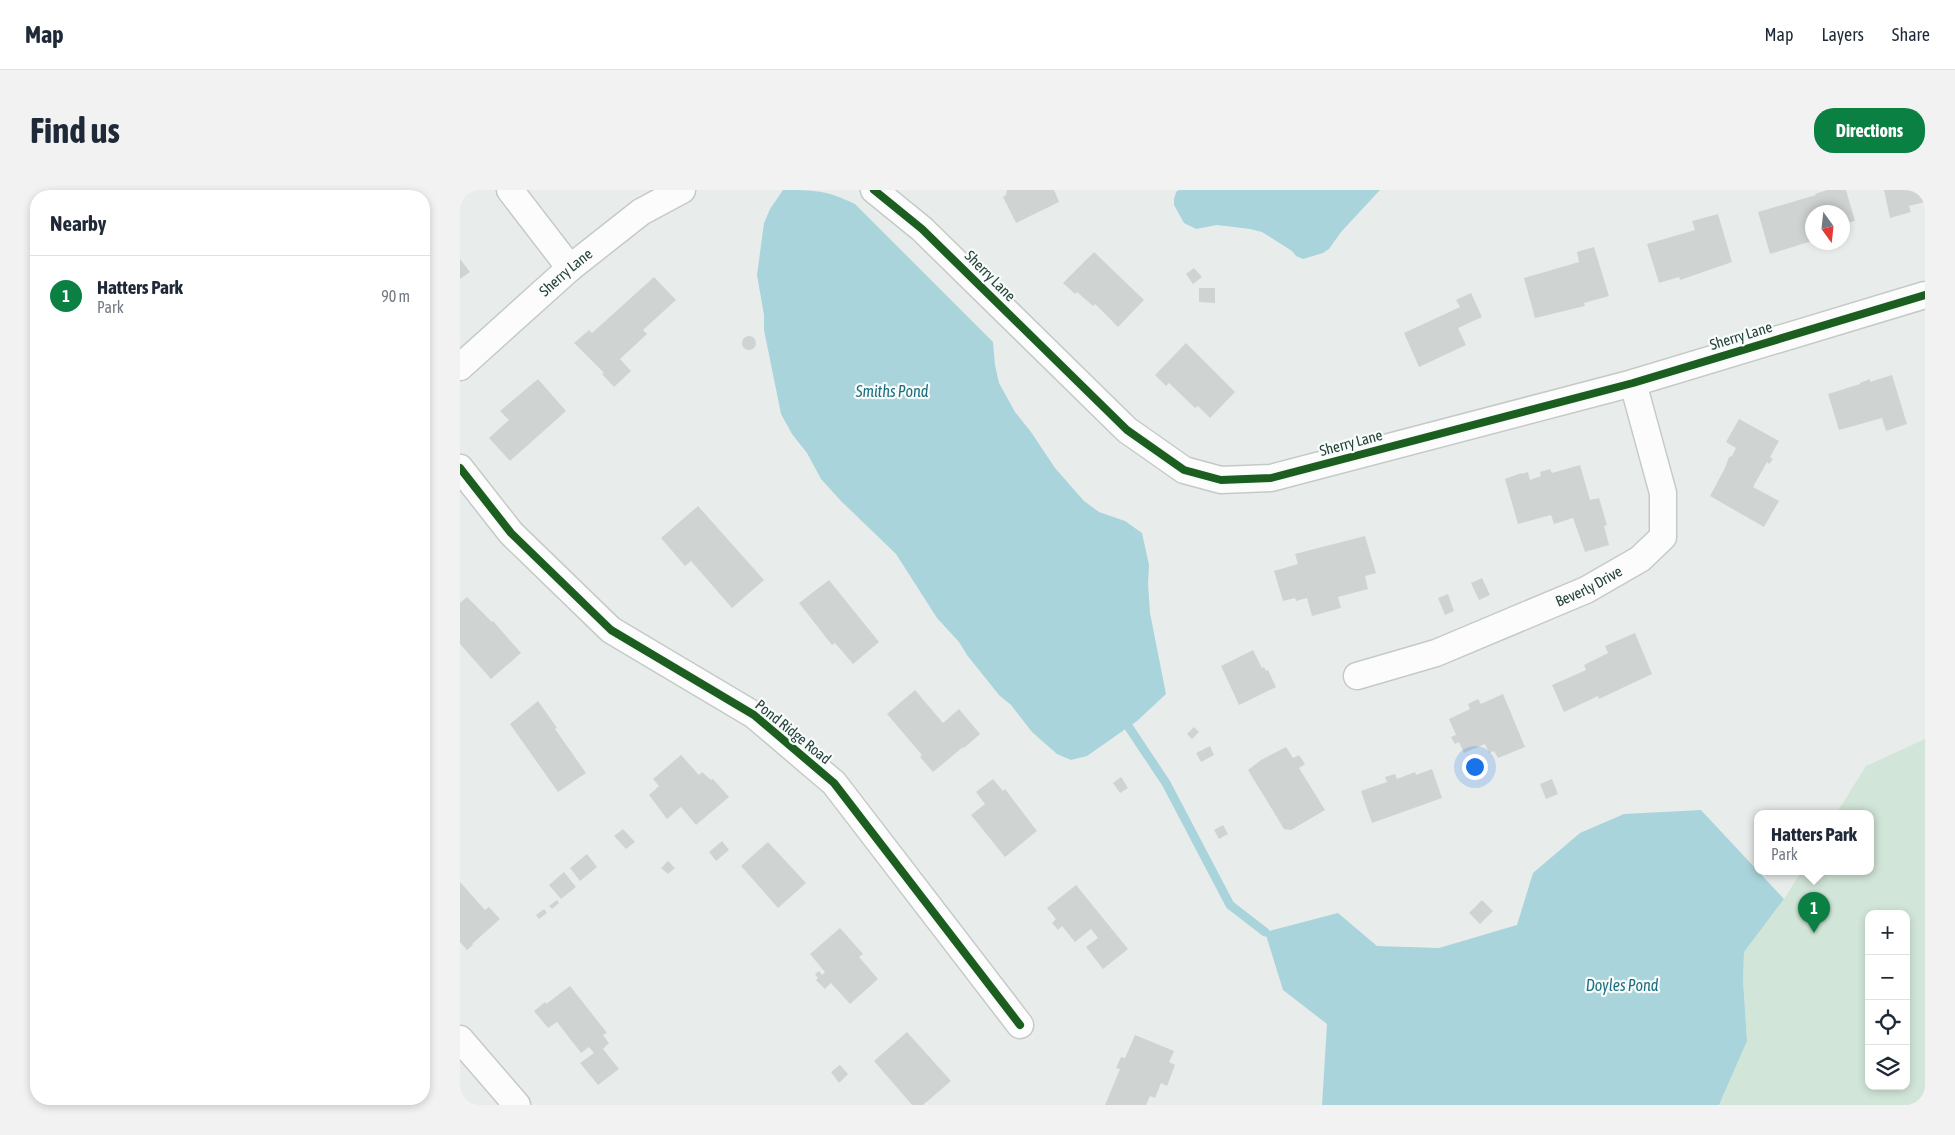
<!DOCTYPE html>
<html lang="en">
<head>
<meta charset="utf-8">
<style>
  :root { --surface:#fff; --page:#f2f2f3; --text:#1f2937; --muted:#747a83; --line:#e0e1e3; --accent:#0b8043 }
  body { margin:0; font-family:"Asap Condensed",sans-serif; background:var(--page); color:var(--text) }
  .controls { position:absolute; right:15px; bottom:15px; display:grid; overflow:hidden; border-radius:10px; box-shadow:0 2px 8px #0003 }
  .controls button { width:45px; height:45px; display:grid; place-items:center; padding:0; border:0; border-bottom:1px solid var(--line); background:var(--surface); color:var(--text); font:25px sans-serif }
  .compass { position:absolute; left:1345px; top:15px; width:45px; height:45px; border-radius:50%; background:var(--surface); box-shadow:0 2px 8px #0003; rotate:165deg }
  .you { position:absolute; left:1014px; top:576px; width:18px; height:18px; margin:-12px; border:4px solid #fff; border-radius:50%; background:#1a73e8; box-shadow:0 0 0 8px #1a73e833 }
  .badge { display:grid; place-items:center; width:32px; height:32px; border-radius:50%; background:var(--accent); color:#fff; font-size:16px; font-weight:700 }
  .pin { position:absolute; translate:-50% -41px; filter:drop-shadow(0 1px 2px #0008) }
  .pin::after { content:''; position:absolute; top:26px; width:18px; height:15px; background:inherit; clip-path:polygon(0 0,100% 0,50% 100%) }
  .popup { position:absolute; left:1294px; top:620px; width:120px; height:65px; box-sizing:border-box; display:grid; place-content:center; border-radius:10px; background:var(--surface); filter:drop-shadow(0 1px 4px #0005); font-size:16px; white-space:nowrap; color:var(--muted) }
  .popup b { font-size:19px; color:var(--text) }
  .popup::after { content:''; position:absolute; left:50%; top:100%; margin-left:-10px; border:10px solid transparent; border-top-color:var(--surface) }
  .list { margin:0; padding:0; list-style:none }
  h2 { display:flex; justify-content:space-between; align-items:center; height:65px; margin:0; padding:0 20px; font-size:21px }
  h2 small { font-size:16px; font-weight:400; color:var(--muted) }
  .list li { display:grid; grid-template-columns:32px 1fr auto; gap:15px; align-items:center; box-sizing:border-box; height:80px; padding:0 20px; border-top:1px solid var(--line) }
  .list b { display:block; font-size:19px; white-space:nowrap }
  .list p { margin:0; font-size:16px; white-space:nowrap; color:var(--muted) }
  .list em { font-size:16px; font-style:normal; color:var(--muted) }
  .icon { flex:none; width:28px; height:28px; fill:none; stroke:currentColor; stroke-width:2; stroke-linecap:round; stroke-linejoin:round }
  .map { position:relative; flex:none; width:1465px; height:915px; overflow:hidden; border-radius:20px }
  header { display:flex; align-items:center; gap:30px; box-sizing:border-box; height:70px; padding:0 25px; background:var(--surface); border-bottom:1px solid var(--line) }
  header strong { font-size:24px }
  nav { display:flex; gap:28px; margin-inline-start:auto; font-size:18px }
  .intro { display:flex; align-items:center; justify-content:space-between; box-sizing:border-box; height:120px; padding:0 30px }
  h1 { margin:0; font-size:35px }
  .button { padding:12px 22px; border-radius:20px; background:var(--accent); color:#fff; font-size:18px; font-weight:700 }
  main { display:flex; gap:30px; padding:0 30px }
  aside { flex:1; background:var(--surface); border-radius:20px; box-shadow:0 2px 8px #0003 }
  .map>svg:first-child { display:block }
</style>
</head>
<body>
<header>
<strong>Map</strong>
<nav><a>Map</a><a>Layers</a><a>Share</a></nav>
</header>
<div class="intro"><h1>Find us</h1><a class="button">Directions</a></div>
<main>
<aside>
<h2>Nearby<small></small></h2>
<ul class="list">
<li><span class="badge">1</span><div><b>Hatters Park</b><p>Park</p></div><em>90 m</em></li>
</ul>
</aside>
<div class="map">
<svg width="1465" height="915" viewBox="0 0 1465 915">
  <rect width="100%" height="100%" fill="#e8edeb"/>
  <path fill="#d1e6d8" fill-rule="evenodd" d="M1465,549V915H1259L1287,851L1283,790L1284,762L1324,709L1341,682H1410V624H1376L1406,576ZM1409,724H1446V896H1409Z"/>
  <path fill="#a9d4db" d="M323,0C355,0 366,0 395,14L533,152L535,175L539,193L555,222L571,242L595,278L624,311L639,322L665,331L682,343L689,375L688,393L690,423L706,504L677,531L627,566L611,570L597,564L572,542L551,515L539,505L507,465L499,452L477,428L436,364L381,311L361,289L347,263L332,244L321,224L304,140V125L297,85L304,33L310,19Z
    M719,0H920L881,42L869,59L863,63L843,69L836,66L832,61L802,42L790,39L757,35L736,39L724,33L714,15V9L716,2Z
    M1241,620L1324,709L1284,762L1283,790L1287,851L1259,915H862L867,834L823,800L805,742L878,723L917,756L979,758L1057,735L1073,683L1120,643L1164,624Z"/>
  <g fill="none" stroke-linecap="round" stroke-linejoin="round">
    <path stroke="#a9d4db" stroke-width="9" d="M662,527L706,593L770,715L805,742"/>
  </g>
  <path fill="#cfd4d2" d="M547,0H594L599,12L556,33L543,7L546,5Z
    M1367,0H1386L1395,31L1382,34V22H1352V51L1310,64L1298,22L1356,5L1355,4Z
    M1424,0H1465V12L1449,16L1451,22L1430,28Z
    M1258,24L1272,72L1220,90L1219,87L1199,93L1187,54L1235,40L1232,31Z
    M1134,57L1149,106L1124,113L1125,116L1075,128L1064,88L1119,72L1117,62Z
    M634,62L684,110L658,137L635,114L633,116L617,102L615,104L603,93Z
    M0,69L10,82L0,89Z
    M734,78L742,87L733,94L726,84Z
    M194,87L216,110L183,140L187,144L160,169L171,181L154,197L142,184L144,183L114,153L129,140L132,143Z
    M739,98H755V113L739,112Z
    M1011,103L1022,127L998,138L1006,155L959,177L944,143L1000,117L996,110Z
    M282 153a7 7 0 1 1 14 0a7 7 0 1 1-14 0Z
    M726,153L775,202L750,228L738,216L735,218L709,193L706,196L695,185Z
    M1432,185L1447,234L1426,241L1422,228L1379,240L1368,204L1400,194V193L1410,189V192Z
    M78,189L106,221L50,271L29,248L49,230L40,221Z
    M1279,229L1319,251L1310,267L1313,269L1309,274L1307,272L1293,297L1319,311L1304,337L1250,306L1265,278L1269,267L1272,266L1276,258L1266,252Z
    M1120,275L1130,310L1139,308L1147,335L1144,336L1149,355L1125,362L1113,328L1094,334L1091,325L1058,334L1045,289L1061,283V284L1068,282L1070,290L1081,286L1080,282L1090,279L1092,283Z
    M238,316L304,390L272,418L231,371L225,376L201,348Z
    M905,346L916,383L905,386L908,399L878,407L881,418L852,426L847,408L836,411L835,408L823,411L814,381L838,374L835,364Z
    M1022,388L1030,405L1019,410L1011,393Z
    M369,390L419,452L393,474L375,453L372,455L339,413Z
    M988,404L994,421L985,425L978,408Z
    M7,407L32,432L33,431L61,463L31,489L0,454V413Z
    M1175,443L1192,484L1139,509L1138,506L1104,522L1092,495L1126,480L1124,475L1148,463L1145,456Z
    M793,460L802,478L804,477L806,481L808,480L816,497L779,515L761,476Z
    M455,500L483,533L499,519L520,544L504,558L503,557L473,582L460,567L462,565L427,524Z
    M1043,504L1065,557L1038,568L1034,561L1029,563L1025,554L1004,563L999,552L995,554L991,547L996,545L989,529L1010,519L1008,514L1018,509L1021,514Z
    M78,511L97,538L95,539L126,583L98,602L50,534Z
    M734,537L739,542L732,549L727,544Z
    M750,556L754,565L741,572L736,563Z
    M826,557L833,568L839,565L845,574L839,578L865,620L831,640L824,639L788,580L801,570Z
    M221,565L239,585L242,582L251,590L253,589L269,607L236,635L221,617L207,629L189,605L199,596L193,589Z
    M972,579L982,608L912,633L901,601L927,592L925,587L935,584L937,589L955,582L956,585Z
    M661,587L668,598L660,603L653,593Z
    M533,589L543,601L545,599L577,641L545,667L511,625L525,614L516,602Z
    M1092,589L1098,604L1086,609L1080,594Z
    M763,635L768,644L759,649L754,640Z
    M163,639L175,652L166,659L154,646Z
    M262,651L269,660L256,671L249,662Z
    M308,652L346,693L318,718L281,676Z
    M127,664L137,677L120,691L110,678Z
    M208,671L215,678L208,684L201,678Z
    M104,682L116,697L101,709L89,695Z
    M0,692L25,720L29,717L40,729L12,754L13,755L7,760L0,752Z
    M616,695L668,759L643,779L626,757L638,748L631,739L615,752L602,736L598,740L592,733L596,729L587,718Z
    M97,710L99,713L92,719L89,716Z
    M1022,710L1033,721L1020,734L1009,723Z
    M84,719L87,723L79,729L76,725Z
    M380,738L403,764L399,767L418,789L390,814L371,793L365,799L356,790L358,788L355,784L359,781L362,785L365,782L350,764Z
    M110,796L147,843L143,845L149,853L143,859L159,879L138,895L120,873L134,863L129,857L121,863L97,832L88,838L74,821L85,812L86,814Z
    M447,842L491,891L463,915H452L414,871Z
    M675,845L714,861L709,872L715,875L707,896L701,893L695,908L690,906L686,915H645L660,879L656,878L661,867L665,868Z
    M380,875L388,884L379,893L371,882Z"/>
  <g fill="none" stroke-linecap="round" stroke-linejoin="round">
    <g stroke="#c5cac8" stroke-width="29">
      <g id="street">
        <path d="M50,0L110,78"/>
        <path d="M414,0L462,39L667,240L724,280L761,290L811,288L1173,193L1465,105"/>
        <path id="s1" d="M0,177L110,78L181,22L222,0"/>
        <path d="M0,278L51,343L151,440L294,525L374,593L560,835"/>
        <path id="s2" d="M897,486L976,463L1126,400L1180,369L1203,347V303L1173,193"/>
        <path d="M0,849L57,915"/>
      </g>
    </g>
    <use href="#street" stroke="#fcfcfc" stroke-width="26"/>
    <g stroke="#f7fbf9" stroke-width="11">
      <path id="cycleway" d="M414,0L462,39L667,240L724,280L761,290L811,288L1173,193L1465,105
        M0,278L51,343L151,440L294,525L374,593L560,835"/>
    </g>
    <use href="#cycleway" stroke="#1b5e20" stroke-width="8"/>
  </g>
  <g text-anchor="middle" stroke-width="4.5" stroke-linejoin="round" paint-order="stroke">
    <g font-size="15" fill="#24423a" stroke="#f7fbf9">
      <text dy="5" stroke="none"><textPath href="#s1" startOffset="142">Sherry Lane</textPath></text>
      <text transform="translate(530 86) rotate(45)" y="5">Sherry Lane</text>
      <text transform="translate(1281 146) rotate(-17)" y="5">Sherry Lane</text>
      <text transform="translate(891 253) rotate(-15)" y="5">Sherry Lane</text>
      <text dy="5" stroke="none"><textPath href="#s2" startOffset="249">Beverly Drive</textPath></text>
      <text transform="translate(333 542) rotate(39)" y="5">Pond Ridge Road</text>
    </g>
    <g font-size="16" font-style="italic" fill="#1c6f80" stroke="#f7fbf9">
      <text x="432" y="207">Smiths Pond</text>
      <text x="1162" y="801">Doyles Pond</text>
    </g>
  </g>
</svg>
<div class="controls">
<button>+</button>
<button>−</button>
<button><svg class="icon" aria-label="locate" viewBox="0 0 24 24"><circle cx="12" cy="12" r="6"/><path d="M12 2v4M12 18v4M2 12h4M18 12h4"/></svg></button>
<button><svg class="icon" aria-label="layers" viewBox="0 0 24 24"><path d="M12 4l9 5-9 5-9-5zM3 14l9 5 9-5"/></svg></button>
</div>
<svg class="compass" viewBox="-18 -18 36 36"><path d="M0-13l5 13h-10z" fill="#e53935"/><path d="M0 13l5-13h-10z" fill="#747a83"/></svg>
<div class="you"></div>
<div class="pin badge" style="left:1354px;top:743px">1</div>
<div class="popup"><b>Hatters Park</b>Park</div>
</div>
</main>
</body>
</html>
